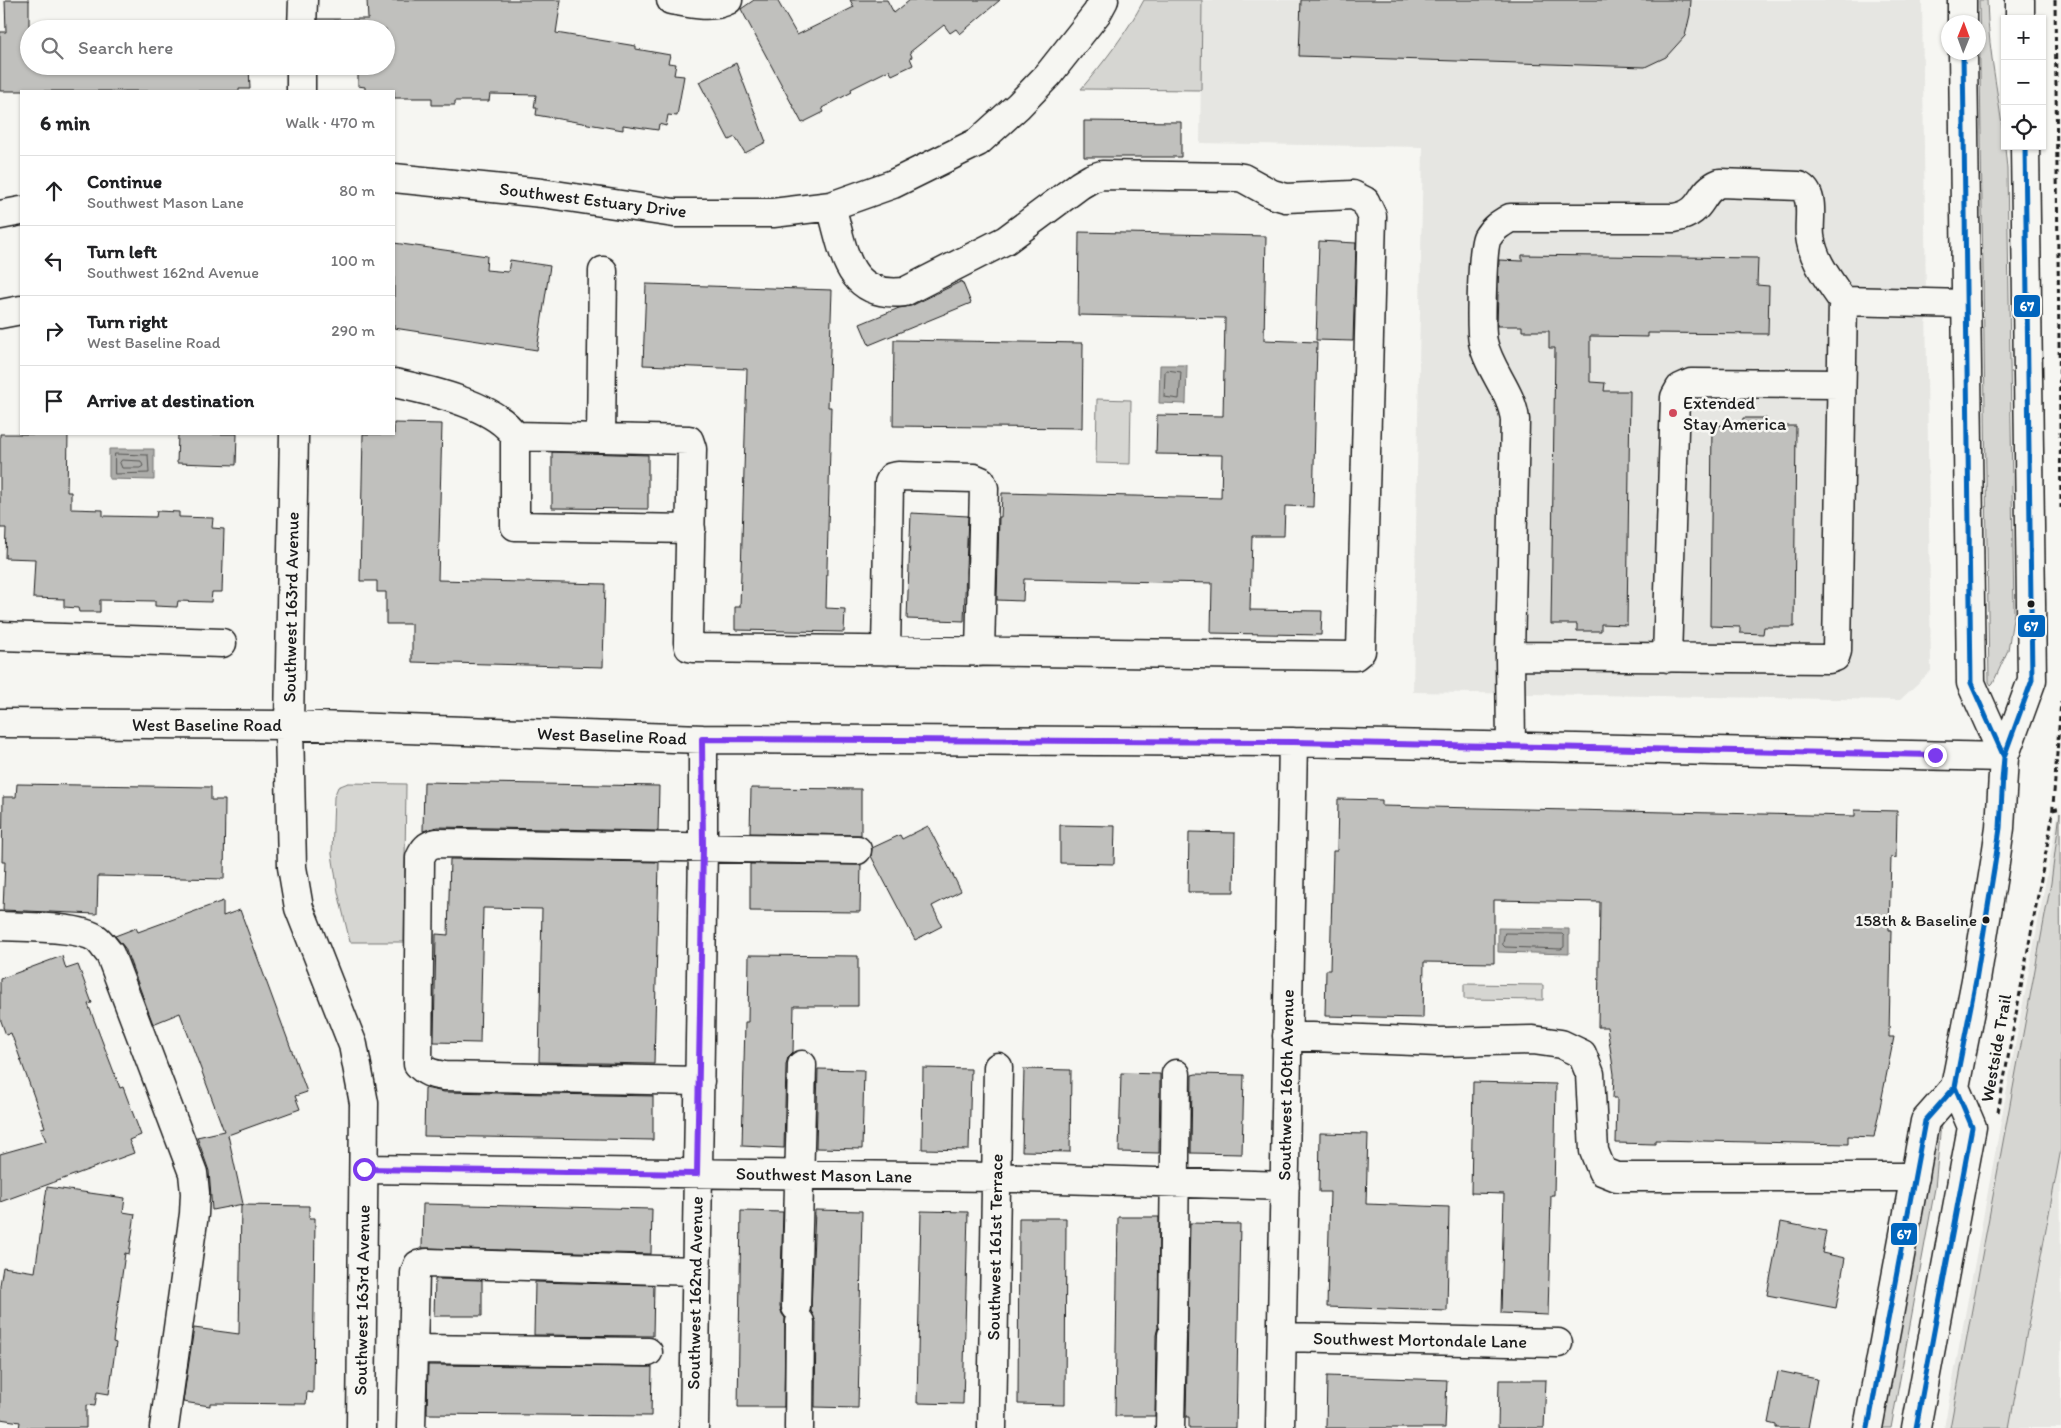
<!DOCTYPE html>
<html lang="en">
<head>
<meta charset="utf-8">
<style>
  :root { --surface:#fff; --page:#f2f2f2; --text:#202124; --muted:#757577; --line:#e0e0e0 }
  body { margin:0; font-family:Itim,sans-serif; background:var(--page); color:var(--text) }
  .controls { position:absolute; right:15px; top:15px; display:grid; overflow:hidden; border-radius:0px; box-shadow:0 1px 4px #0004 }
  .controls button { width:45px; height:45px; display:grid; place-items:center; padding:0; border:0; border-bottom:1px solid var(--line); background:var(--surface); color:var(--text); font:25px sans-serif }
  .compass { position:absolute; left:1941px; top:15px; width:45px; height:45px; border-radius:50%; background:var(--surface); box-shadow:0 1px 4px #0004; rotate:1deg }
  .stop { position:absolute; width:15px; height:15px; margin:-11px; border:4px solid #7c3aed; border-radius:50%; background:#fff }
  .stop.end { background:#7c3aed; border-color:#fff; box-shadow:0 1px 5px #0008 }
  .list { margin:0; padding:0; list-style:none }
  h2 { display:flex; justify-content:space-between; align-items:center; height:65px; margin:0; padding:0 20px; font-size:21px }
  h2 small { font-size:16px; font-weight:400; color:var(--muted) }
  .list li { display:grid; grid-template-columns:32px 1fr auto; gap:15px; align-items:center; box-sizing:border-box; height:70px; padding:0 20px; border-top:1px solid var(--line) }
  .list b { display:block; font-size:19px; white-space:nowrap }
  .list p { margin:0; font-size:16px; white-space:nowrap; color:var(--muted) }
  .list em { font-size:16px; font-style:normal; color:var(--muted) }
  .icon { flex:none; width:28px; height:28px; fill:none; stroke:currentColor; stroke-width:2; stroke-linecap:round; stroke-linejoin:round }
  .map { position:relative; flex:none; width:2061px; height:1428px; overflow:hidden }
  .search { position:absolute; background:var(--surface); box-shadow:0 1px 4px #0004; left:20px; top:20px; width:375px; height:55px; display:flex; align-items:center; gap:12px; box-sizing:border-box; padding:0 18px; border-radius:28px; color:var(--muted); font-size:19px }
  .panel { position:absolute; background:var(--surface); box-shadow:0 1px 4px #0004; left:20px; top:90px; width:375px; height:345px; border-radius:0px }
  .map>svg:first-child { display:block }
</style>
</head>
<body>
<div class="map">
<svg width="2061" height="1428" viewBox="0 0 2061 1428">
  <rect width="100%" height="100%" fill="#f6f6f2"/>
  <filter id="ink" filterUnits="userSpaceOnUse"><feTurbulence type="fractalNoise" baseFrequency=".02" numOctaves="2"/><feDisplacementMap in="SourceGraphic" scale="10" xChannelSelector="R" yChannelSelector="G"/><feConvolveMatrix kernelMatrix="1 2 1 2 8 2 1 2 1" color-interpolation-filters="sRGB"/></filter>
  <g filter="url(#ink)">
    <path fill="#e6e6e2" d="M1202,0H1922L1931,671L1900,700L1413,692L1423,147L1200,143Z
      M2060,804L2061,1428H1944Z"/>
    <path fill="#d6d6d2" stroke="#797977" d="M1144,0H1202L1201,90L1081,89C1105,61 1127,32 1144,0Z
      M1979,0H1987C1988,57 2003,113 2007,169L2014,612L2008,650L1993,683L1991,685L1989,682Z
      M1097,399L1131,400L1130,464L1096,463Z
      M348,783L406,784L404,942H350L338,892L332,854L334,797L338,787Z
      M2060,813L2061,1149L2009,1428H1950L2051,883Z
      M1464,984L1543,985V1000L1464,999Z
      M1937,1122L1941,1123L1935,1188L1891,1428H1880Z"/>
    <path fill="#acaca9" stroke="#727271" d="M1160,365H1187L1186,404L1159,403Z
      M109,449H154V480L109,479Z
      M1498,928L1569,929V954L1498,952Z"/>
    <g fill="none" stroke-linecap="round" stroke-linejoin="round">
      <path stroke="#565654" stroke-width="1" d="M1167,370L1181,372L1179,399L1164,397L1165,372Z
        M115,454L148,455L149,473L115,474Z
        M122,460L141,461L143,466L140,468H122L120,463Z
        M1505,933L1562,934L1564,936V947L1561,949L1505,947L1503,945Z"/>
    </g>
    <path fill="#c0c0bd" stroke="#1c1c1c" d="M5,0H29V66H249L250,89H239V91H0V32H6Z
      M367,0H561L556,33L636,46V49L670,55L668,63L676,64L674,75L684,76L677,116L668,115L666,126L659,124L658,130L623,125V130L536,115L537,108H534L536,95L490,94L489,101H455V105H432V98H394V91H365V87L358,86V67L317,66H386V29H318V19H368Z
      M754,0H777L797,35L854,7L850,0H887L894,13L910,0H1000L960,34L956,29L950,33L944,25L910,52L912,57L910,58L913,65L892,75L889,70L851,89L852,92L822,108L824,112L802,123L741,9Z
      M1301,0H1691L1690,15L1685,36L1666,57L1645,67L1299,56Z
      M736,63L766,142L745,153L735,137L729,140L699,82Z
      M1084,121L1181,122V157H1084Z
      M1079,232L1266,236L1264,340L1317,342L1313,507L1285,506L1284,536H1252L1250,610L1322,611L1321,635L1211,633L1212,583L1024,579L1023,601L997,600L999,517H1001L1002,493L1221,498L1222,455L1156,454L1157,415L1223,416L1225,318L1078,315Z
      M1319,241L1356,243L1353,341L1316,340Z
      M394,243L487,256L486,270L508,272L510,260L550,266L537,350L394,328Z
      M1522,255L1758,258L1757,285L1769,286L1768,334L1648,333V337L1590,336V382L1605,383L1604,391H1630L1627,625L1601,624V631H1577V624H1551L1555,348H1549V331H1522V326H1497L1499,260L1522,261Z
      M962,281L971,303L869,345L860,324L899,308L911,306Z
      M646,284L832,290L828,407H831L826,608L845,609L844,632L735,630V607H740L747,369L643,365Z
      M894,340L1083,343L1082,428L893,426Z
      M1743,418H1766V426H1796L1794,627H1764L1763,634L1740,633V627L1710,626L1712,425L1742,426Z
      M394,423L442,424L438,580L605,584L603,667L412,662V624H386V592H377V581H360L363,434H394Z
      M0,434H68L67,492H71V509L103,510V516L156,517L157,511L179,512V517L213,518L212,528L224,529L222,592H212L211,602L178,601L177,607L155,606V601L100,600V612H79L78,608L64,607V599L33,598L35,559L5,558L6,528H0Z
      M178,434H237L236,465L177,463Z
      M552,452L648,455V509L552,508Z
      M911,513L968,516L964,621L907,619Z
      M424,782L659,786L658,831L437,827L423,831Z
      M17,784L211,787V800H225L224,879L98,876L97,914L3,910L5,862H2L3,797H16Z
      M751,788L861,789V835L750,833Z
      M1338,799L1382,800V806L1855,816V810L1897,811L1896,858L1891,857L1889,930H1891L1889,1037H1894L1874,1137L1848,1136V1144L1655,1140V1144L1616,1143L1617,1098H1613L1614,1074L1607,1027H1598L1600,902L1494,900V963L1424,962L1423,1018L1325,1016L1326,970H1330L1333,851H1337Z
      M1060,825L1115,826L1114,864L1060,863Z
      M928,826L961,891L932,906L942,926L915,940L871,856L872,848L900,835L902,839Z
      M1189,832L1235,833L1234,892H1188Z
      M450,859L659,862L654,1064L539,1062L542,909L483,908L480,1043L434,1042L436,934L448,935Z
      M750,864L861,865L860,912L750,911Z
      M223,901V916L240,910L307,1092L295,1096L300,1109L228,1135L243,1204L212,1210L209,1171L197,1137L224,1131L180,1013L153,1024L125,948L115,936L136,928L138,932Z
      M749,955L858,956V1006H794L793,1052L788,1057L786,1065L784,1148L742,1146L745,1022H748Z
      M62,956L66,969L78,965L92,1003L88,1004L120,1088L123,1087L141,1135L129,1140L134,1153L0,1202V1154L46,1141L41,1128L45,1127L11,1033L6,1035L0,1018V979Z
      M923,1068L971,1069L969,1150L922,1149Z
      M818,1069L864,1070L862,1149L816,1148Z
      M1024,1069L1071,1070L1070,1152L1022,1151Z
      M1121,1073L1160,1074L1159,1153L1119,1152Z
      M1196,1074L1244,1075L1242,1154L1191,1153L1192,1075Z
      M1473,1082L1556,1084L1554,1195H1551L1548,1315L1501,1313L1504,1194L1471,1193Z
      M425,1088L444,1092L653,1096V1140L424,1136Z
      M1320,1133L1368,1134L1366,1204L1449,1207L1447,1311L1327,1307L1330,1192H1319Z
      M47,1187L125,1198L123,1212L135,1214L129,1254L125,1253L113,1342L116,1343L109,1394L97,1392L95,1406L86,1405V1428H19L20,1422L0,1419V1285L3,1267L35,1272Z
      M423,1204L652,1209L651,1254L422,1248Z
      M241,1205L309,1206V1218H315L313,1393L307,1392L306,1404L210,1403V1406L183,1402L194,1328L239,1334Z
      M815,1210L862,1211L858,1408L815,1407L816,1322L811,1311Z
      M741,1211L783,1212L780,1307L782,1314L785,1318L784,1407H738Z
      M921,1211L968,1212L963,1404L917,1403Z
      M1118,1217H1159L1158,1327L1156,1335L1155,1416H1115Z
      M1019,1218H1066L1065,1405L1018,1404Z
      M1781,1222L1826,1231L1822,1253L1845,1258L1836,1308L1767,1295Z
      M1190,1223L1240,1224L1236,1428H1189V1417H1186Z
      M435,1279L482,1280V1316H434Z
      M535,1282L654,1285L653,1336L534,1335Z
      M428,1365L652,1367L651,1416L427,1414Z
      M1778,1371L1817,1379L1808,1428H1776V1425L1768,1423Z
      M1327,1376L1447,1380L1445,1428H1326Z
      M1499,1380H1546L1544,1428H1498Z"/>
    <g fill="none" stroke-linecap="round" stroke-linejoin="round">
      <g stroke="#1c1c1c" stroke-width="31">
        <path id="minor" d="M671,0C688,3 712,9 728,0
          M302,29L303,0
          M301,91V66
          M394,178L542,193L674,213H773L831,206L893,184L978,142L1018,106L1048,75L1097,13L1104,0
          M0,215L21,211
          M1843,301C1829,280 1813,261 1810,236C1808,220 1816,194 1799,186L1720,183C1697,192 1706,212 1674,218H1510C1500,224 1493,228 1487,238C1482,249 1480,329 1483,342C1489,370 1512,392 1515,420L1510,656L1829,659L1835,657L1837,651L1843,301L1966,304
          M0,314L21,310
          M394,383C428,390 496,405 515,436L689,440L692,449L688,642L689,647L694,648L1355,656L1361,651L1372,216L1365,201L1353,195L1286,198L1272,194L1243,178L1237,177L1102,175L1092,178L1080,185L1006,240L904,292C846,298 844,250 831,206
          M294,434L289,725L292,867L299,908L353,1045L364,1103L361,1428
          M515,436V526L691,529
          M601,437L603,271
          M0,636L222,643
          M886,651L889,483L892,477L898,476L974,478L981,481L984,488L980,652
          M1510,656L1511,747
          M1667,658L1675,397L1680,388L1691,383L1840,384
          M0,723L289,725L703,739L1293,742L2004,757
          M0,926C23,927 81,926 97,939C102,943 106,950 110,954L193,1173L195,1193L194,1214L164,1428
          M1287,1036L1439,1042L1533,1040L1561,1044L1582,1054L1590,1074L1594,1151L1602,1171L1617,1177H1915
          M700,1081L444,1076C433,1074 426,1073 418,1064L420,858C424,849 427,845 437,843L857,850
          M364,1169L996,1177L1285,1186
          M796,1307L802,1065
          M1173,1323L1176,1074
          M1282,1337L1558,1343
          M413,1349L648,1352
          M411,1428L415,1273L418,1265L427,1263L695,1271
          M694,1428L703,847V739
          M799,1428L800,1322
          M992,1428L998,1067
          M1170,1428L1172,1335
          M1280,1428L1293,742"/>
      </g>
      <g stroke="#1c1c1c" stroke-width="31">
        <path id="major" d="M1962,0V22
          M2020,0V19
          M1963,52L1971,683L2004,757
          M1868,1428L1925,1121L1955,1087L1976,980L1995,863L2000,828L2004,757L2032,680L2025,146
          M1916,1428L1972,1127L1955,1087"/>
      </g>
      <path stroke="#1c1c1c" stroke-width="3" stroke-dasharray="5 4" stroke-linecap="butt" d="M2055,0L2061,508
        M2053,810L2061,808
        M1998,1112L2052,819L2061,701"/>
      <use href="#minor" stroke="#f6f6f2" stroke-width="28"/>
      <use href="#major" stroke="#f6f6f2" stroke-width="28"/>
      <g stroke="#f6f6f2" stroke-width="9">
        <path id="bus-1" d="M2002,781L2004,757L2032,680L2025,146
          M1868,1428L1925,1121L1955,1087L1962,1050
          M1916,1428L1972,1127L1955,1087L1976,980L1995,863L2000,828L2004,757L1971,683L1963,52"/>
      </g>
      <use href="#bus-1" stroke="#0065bd" stroke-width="5"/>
    </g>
  </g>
  <g fill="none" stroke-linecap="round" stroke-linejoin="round" filter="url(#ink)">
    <path stroke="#7c3aed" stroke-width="6" d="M364,1169L697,1174L703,847L702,739L1293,742L1935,755"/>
  </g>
  <circle fill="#d1495b" stroke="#f6f6f2" stroke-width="2" cx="1673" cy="413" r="5"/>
  <g fill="#1c1c1c" stroke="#f6f6f2" stroke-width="2">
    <circle cx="2031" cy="604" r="4.5"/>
    <circle cx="1986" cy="920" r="4.5"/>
  </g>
  <g text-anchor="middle" stroke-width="5" stroke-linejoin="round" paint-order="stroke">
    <g font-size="17" fill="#1c1c1c" stroke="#f6f6f2" text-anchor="end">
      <text x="1977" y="926">158th &amp; Baseline</text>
    </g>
    <g font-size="18" fill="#1c1c1c" stroke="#f6f6f2">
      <text transform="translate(593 200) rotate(7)" y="6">Southwest Estuary Drive</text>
      <text transform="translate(291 607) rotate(-89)" y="6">Southwest 163rd Avenue</text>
      <text x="207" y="731">West Baseline Road</text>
      <text transform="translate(612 736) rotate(2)" y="6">West Baseline Road</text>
      <text transform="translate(1996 1048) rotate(-80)" y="6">Westside Trail</text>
      <text transform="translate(1286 1085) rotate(-89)" y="6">Southwest 160th Avenue</text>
      <text transform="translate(824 1175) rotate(1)" y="6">Southwest Mason Lane</text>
      <text transform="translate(995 1247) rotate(-89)" y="6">Southwest 161st Terrace</text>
      <text transform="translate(695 1293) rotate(-89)" y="6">Southwest 162nd Avenue</text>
      <text transform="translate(362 1300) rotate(-89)" y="6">Southwest 163rd Avenue</text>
      <text transform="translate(1420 1340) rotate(1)" y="6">Southwest Mortondale Lane</text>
    </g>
    <g font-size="18" fill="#1c1c1c" stroke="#f6f6f2" text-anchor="start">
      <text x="1683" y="409">Extended<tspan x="1683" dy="21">Stay America</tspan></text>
    </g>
  </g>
  <g stroke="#f6f6f2" stroke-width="2">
    <rect x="2013" y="294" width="28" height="24" rx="5" fill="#0065bd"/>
    <rect x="2017" y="614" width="29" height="24" rx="5" fill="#0065bd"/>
    <rect x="1890" y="1222" width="28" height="24" rx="5" fill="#0065bd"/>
  </g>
  <g font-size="14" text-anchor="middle" font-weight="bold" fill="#fff">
    <text x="2027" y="311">67</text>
    <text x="2031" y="631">67</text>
    <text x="1904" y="1239">67</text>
  </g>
</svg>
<div class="controls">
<button>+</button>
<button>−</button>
<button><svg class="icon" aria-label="locate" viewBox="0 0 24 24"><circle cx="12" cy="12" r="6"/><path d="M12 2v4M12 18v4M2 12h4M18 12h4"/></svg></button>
</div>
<svg class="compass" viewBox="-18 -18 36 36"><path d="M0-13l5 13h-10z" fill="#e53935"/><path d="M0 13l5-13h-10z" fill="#757577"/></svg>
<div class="stop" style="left:364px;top:1169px"></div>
<div class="stop end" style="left:1935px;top:755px"></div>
<div class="search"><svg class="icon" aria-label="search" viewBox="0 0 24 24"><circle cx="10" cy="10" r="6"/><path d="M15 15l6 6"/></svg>Search here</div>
<section class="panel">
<h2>6 min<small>Walk · 470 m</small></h2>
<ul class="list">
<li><svg class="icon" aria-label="ahead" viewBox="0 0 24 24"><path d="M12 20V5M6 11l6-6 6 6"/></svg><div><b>Continue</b><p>Southwest Mason Lane</p></div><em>80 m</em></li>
<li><svg class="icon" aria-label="left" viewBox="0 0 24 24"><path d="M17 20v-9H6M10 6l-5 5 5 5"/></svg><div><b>Turn left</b><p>Southwest 162nd Avenue</p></div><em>100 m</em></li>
<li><svg class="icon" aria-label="right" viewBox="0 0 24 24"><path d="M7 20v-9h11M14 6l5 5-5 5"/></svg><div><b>Turn right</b><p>West Baseline Road</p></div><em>290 m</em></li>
<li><svg class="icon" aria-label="arrive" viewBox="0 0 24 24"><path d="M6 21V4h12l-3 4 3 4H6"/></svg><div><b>Arrive at destination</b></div></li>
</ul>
</section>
</div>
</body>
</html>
